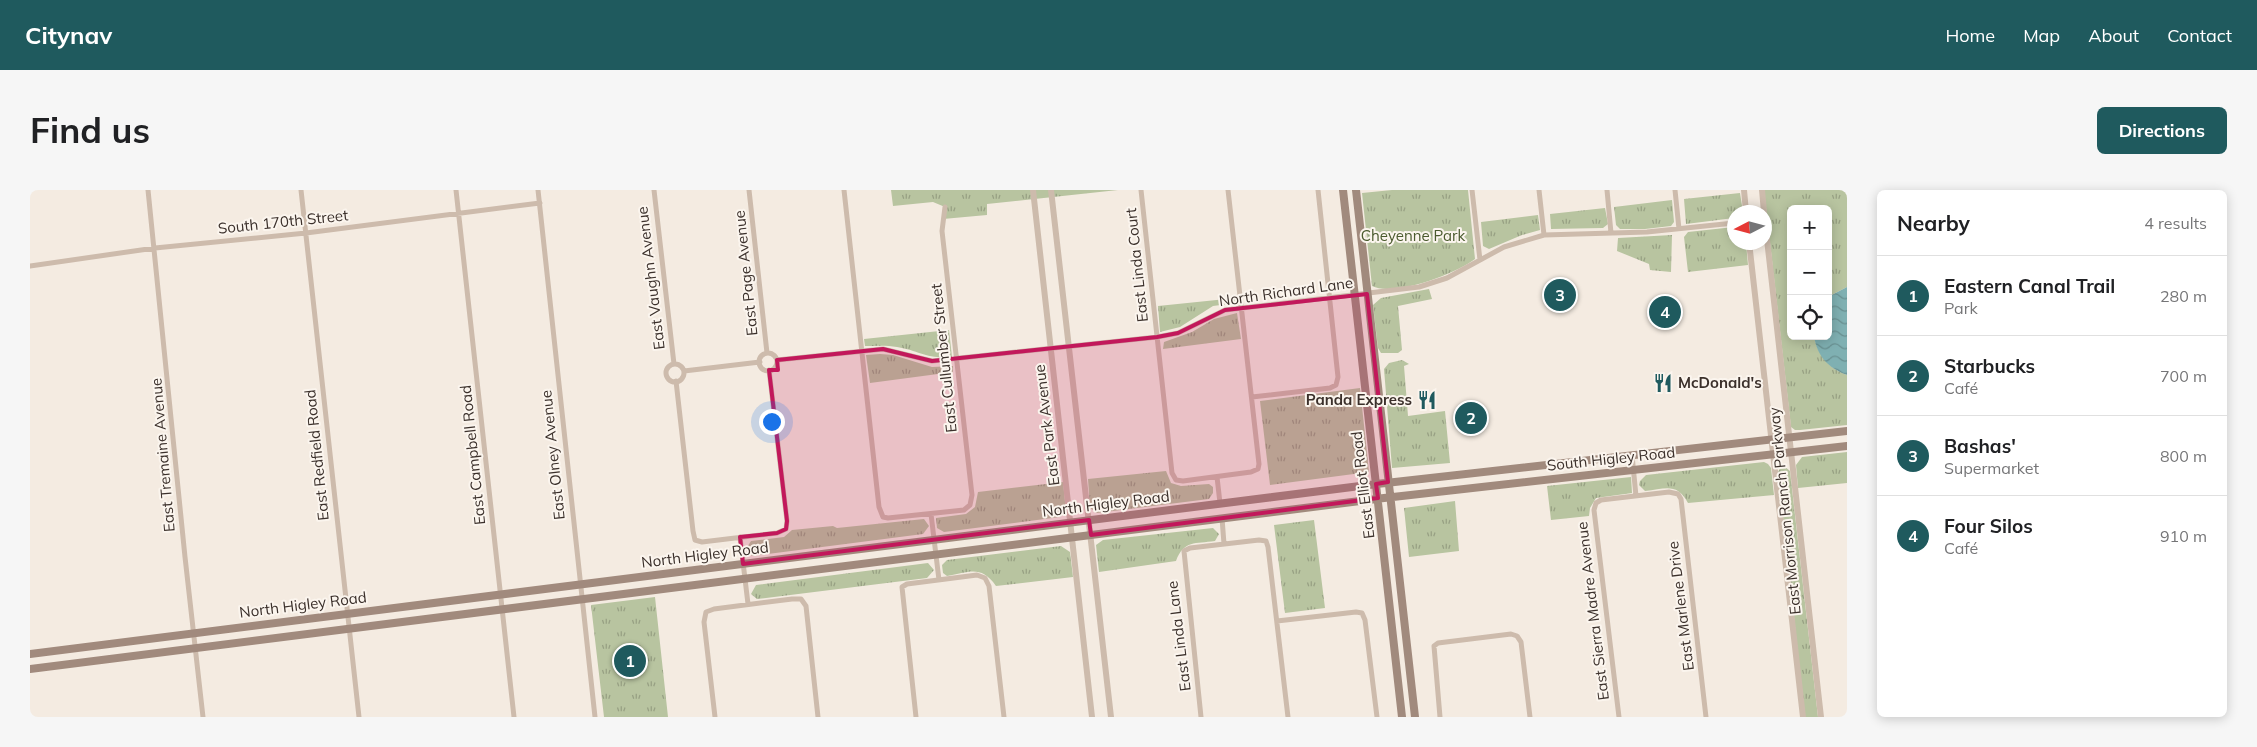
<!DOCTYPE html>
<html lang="en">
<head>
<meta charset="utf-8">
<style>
  :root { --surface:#fff; --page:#f6f6f6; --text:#202124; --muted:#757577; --line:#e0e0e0; --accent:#1f5a5e }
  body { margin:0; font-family:Mulish,sans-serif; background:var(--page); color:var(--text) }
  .controls { position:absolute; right:15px; top:15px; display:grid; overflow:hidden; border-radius:8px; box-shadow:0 2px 12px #0003 }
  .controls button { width:45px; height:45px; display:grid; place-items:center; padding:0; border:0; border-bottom:1px solid var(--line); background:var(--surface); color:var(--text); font:25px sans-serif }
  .compass { position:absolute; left:1697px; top:15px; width:45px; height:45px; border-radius:50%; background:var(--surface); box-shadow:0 2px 12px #0003; rotate:264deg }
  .you { position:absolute; left:741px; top:231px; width:18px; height:18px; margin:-12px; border:4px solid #fff; border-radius:50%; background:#1a73e8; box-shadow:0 0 0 8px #1a73e833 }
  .badge { display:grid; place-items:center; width:32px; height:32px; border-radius:50%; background:var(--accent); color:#fff; font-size:16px; font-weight:700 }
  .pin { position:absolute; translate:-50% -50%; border:2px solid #fff; box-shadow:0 1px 5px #0006 }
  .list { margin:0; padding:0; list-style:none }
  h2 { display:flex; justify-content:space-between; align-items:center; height:65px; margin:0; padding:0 20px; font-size:21px }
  h2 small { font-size:16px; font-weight:400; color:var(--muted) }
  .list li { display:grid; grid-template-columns:32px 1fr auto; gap:15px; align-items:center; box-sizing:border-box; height:80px; padding:0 20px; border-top:1px solid var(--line) }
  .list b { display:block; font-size:19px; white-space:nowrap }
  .list p { margin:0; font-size:16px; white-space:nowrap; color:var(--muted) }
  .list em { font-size:16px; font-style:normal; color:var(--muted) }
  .icon { flex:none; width:28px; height:28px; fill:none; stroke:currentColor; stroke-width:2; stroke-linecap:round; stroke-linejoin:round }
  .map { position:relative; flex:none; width:1817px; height:527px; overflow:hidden; border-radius:8px }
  header { display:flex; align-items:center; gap:30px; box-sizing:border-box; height:70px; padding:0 25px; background:var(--accent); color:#fff }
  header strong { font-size:24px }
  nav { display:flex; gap:28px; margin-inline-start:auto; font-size:18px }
  .intro { display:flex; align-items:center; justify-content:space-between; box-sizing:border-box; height:120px; padding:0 30px }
  h1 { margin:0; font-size:35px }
  .button { padding:12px 22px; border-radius:8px; background:var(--accent); color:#fff; font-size:18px; font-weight:700 }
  main { display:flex; gap:30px; padding:0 30px }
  aside { flex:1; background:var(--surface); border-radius:8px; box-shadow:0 2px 12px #0003 }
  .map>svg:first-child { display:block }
</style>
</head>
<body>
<header>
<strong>Citynav</strong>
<nav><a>Home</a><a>Map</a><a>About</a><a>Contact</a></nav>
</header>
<div class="intro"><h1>Find us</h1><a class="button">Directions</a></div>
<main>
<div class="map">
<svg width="1817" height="527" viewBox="0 0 1817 527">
  <defs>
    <pattern id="park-tufts" width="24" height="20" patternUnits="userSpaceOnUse" patternTransform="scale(1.25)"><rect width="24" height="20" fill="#b8c4a0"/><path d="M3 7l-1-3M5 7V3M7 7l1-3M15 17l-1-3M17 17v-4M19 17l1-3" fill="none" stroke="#97a083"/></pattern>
    <pattern id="water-waves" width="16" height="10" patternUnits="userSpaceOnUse" patternTransform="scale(1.25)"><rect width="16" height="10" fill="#7fb0b2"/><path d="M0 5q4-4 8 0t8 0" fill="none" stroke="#699091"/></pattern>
  </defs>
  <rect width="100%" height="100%" fill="#f4ebe1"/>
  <path fill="url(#park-tufts)" d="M861,0H1088L957,14V25L913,29L915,17L903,12L863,16Z
    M1362,0H1438L1445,69C1426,84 1364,107 1342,96L1332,3Z
    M1734,0H1817V97L1798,107V19H1761V146H1784C1787,164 1800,179 1817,185V235L1770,240H1765L1761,237Z
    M1710,3L1713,22H1704V28L1656,34L1654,9Z
    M1642,10L1644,32L1641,36L1615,39H1590L1586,35L1584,17Z
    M1575,18L1578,34L1573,38L1521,39L1520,24Z
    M1508,25L1510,40L1492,45L1459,59L1453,56L1451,32Z
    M1704,37V52L1716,53L1718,75L1658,82L1654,47L1658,42Z
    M1642,45L1641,82L1620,80L1619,74L1587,61L1588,48Z
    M1399,99L1402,109L1368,116L1372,160L1368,163H1351L1348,158L1343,115L1351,108Z
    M1206,108V113L1183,116L1150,137L1130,142L1128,116Z
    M1207,123L1211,149L1133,159L1134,152L1162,142L1184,129Z
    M919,140L922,167C896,169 890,161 867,157C856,155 846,156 835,156L834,149Z
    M850,164L863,165L902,177L923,176V182L840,193L836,165Z
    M1372,170L1379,174L1374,176L1378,226L1415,221L1420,273L1362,278L1354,179L1359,173Z
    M1330,198L1339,282L1240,295L1230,211Z
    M1817,262V293L1768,298L1766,275L1772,267Z
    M1734,272L1738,274L1741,278L1744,305L1658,313C1647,292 1635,299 1615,301L1609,295L1610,291L1616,285Z
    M1754,276L1760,281L1788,527H1775L1748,282L1750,278Z
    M1136,281L1141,293L1151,296L1179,294L1183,297V303L1179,309L1067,323L1060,318L1058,289Z
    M1601,287L1602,303L1566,308L1560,318L1559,326L1521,330L1517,296Z
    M1033,292L1036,321L1030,327L914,342L907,338L906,328L936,324L945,317L948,302Z
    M1425,311L1429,361L1379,367L1374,318Z
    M894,329L899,336L893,344L722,366L716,359L721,351L754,347L762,340L803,336L807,338Z
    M1284,330L1295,418L1255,423L1244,335Z
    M1183,338L1189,344L1185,351C1165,354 1154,350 1146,371L1069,382L1066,355L1073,350Z
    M1031,356L1040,362L1043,387L966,396C951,375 940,382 917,386L913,383L912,375L917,370Z
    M898,373L904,380L897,388L727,409L721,404L726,395Z
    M625,407L638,527H574L561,415Z"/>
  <path fill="url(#water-waves)" d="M1817,97V185C1798,178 1787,166 1784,146H1798V107Z"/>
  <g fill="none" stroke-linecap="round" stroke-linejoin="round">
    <path stroke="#cdbbac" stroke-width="5" d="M118,0L155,367L173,527
      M271,0L329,527
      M426,0L484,527
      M508,0L565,527
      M624,0L644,174
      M719,0L737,163
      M814,0L849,317L853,327L858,328L934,320L940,315L942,305L912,41L915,17
      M1111,0L1142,283L1146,290L1153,291L1221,282L1228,279L1229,274L1198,0
      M1442,0L1450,70
      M1509,0L1514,45
      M1577,0L1581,43
      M1645,0L1649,39
      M0,76L125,58L276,43L510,13
      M729 172a9 9 0 1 1 18 0a9 9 0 1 1-18 0Z
      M747,170L853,159L902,171L1127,147L1148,143L1195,120L1389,97L1417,88L1474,57L1514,45L1617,42L1704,33
      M636 183a9 9 0 1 1 18 0a9 9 0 1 1-18 0Z
      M654,181L730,172
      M646,191L663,341L665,350L672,352L747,343L756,339L757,331L739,180
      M1222,207L1300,198L1306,195L1308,187L1288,0
      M1602,265L1606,306
      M1187,287L1190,313
      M901,324L909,390
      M1192,328L1194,354
      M710,347L718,414
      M1247,431L1326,422L1332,423L1335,430L1347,527
      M685,527L674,432L676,422L684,419L762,409H771L776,416L788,527
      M886,527L872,397L877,394L947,385L955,388L959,396L974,527
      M1171,527L1154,361L1160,358L1229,350L1236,351L1238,357L1258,527
      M1410,527L1404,456L1408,453L1481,444L1487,446L1491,452L1500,527
      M1589,527L1564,320L1566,313L1571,310L1639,302L1648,304L1651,309L1676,527"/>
    <path stroke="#cdbbac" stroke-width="6" d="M1003,0L1062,527
      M1021,0L1081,527
      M1714,0L1716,22
      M1732,0L1734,22
      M1734,23L1791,527
      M1719,52L1773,527"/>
    <path stroke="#a18a7d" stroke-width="8" d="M1313,0L1372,527
      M1326,0L1385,527
      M0,464L1338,295L1817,241
      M0,479L1354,308L1817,256"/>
  </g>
  <path fill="#c2185b" fill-opacity="0.2" stroke="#c2185b" stroke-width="4" stroke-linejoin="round" d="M1337,104L1358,292L1346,294L1348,308L1061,345L1059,330L713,374L710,347L747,343L756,339L757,331L739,180H748L747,170L853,159L902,171L1127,147L1148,143L1195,120Z"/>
  <defs>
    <g id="restaurant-bare" transform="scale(1.5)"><path d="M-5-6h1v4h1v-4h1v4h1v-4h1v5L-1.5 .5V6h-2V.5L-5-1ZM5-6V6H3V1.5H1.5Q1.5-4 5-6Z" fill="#1f5a5e" stroke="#fbf5ee" stroke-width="2.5" paint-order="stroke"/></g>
  </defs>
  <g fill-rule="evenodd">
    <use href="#restaurant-bare" x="1633" y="193"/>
    <use href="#restaurant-bare" x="1397" y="210"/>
  </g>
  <g text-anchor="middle" stroke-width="4" stroke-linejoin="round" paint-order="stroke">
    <g font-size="15" fill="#3b302b" stroke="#fbf5ee">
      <text transform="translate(253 32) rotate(-6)" y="5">South 170th Street</text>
      <text transform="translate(1107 75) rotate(-96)" y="5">East Linda Court</text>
      <text transform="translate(716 83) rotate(-96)" y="5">East Page Avenue</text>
      <text transform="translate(621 88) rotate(-97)" y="5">East Vaughn Avenue</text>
      <text transform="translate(1256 102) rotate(-8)" y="5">North Richard Lane</text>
      <text transform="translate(914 168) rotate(-96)" y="5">East Cullumber Street</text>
      <text transform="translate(1017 235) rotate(-97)" y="5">East Park Avenue</text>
      <text transform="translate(133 265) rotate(-95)" y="5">East Tremaine Avenue</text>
      <text transform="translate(287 265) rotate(-96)" y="5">East Redfield Road</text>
      <text transform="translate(443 265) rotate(-96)" y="5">East Campbell Road</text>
      <text transform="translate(523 265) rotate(-96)" y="5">East Olney Avenue</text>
      <text transform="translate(1581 269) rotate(-6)" y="5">South Higley Road</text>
      <text transform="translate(1333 295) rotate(-97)" y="5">East Elliot Road</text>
      <text transform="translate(1076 314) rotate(-7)" y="5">North Higley Road</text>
      <text transform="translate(1755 321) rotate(-96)" y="5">East Morrison Ranch Parkway</text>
      <text transform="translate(675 365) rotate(-7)" y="5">North Higley Road</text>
      <text transform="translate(273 415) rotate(-7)" y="5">North Higley Road</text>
      <text transform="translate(1651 416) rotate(-97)" y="5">East Marlene Drive</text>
      <text transform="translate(1563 421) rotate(-97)" y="5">East Sierra Madre Avenue</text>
      <text transform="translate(1149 446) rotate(-97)" y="5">East Linda Lane</text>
    </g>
    <g font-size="15" fill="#4a5a2e" stroke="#fbf5ee">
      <text x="1383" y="51">Cheyenne Park</text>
    </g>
    <g font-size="15" font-weight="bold" fill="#3b302b" stroke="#fbf5ee" text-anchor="start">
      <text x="1648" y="198">McDonald's</text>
      <text x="1382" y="215" text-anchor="end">Panda Express</text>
    </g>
  </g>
</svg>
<div class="controls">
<button>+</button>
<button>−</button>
<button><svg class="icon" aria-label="locate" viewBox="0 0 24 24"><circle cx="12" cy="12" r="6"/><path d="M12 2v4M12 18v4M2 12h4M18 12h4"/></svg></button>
</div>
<svg class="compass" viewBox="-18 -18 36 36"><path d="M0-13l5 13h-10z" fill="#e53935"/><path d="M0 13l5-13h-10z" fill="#757577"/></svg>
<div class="you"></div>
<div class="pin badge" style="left:600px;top:471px">1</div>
<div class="pin badge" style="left:1441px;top:228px">2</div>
<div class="pin badge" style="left:1530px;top:105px">3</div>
<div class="pin badge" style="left:1635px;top:122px">4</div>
</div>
<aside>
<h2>Nearby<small>4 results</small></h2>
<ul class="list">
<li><span class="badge">1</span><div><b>Eastern Canal Trail</b><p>Park</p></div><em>280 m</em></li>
<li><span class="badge">2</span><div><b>Starbucks</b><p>Café</p></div><em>700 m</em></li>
<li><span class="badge">3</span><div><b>Bashas'</b><p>Supermarket</p></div><em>800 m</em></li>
<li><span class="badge">4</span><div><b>Four Silos</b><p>Café</p></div><em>910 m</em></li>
</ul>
</aside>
</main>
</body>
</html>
